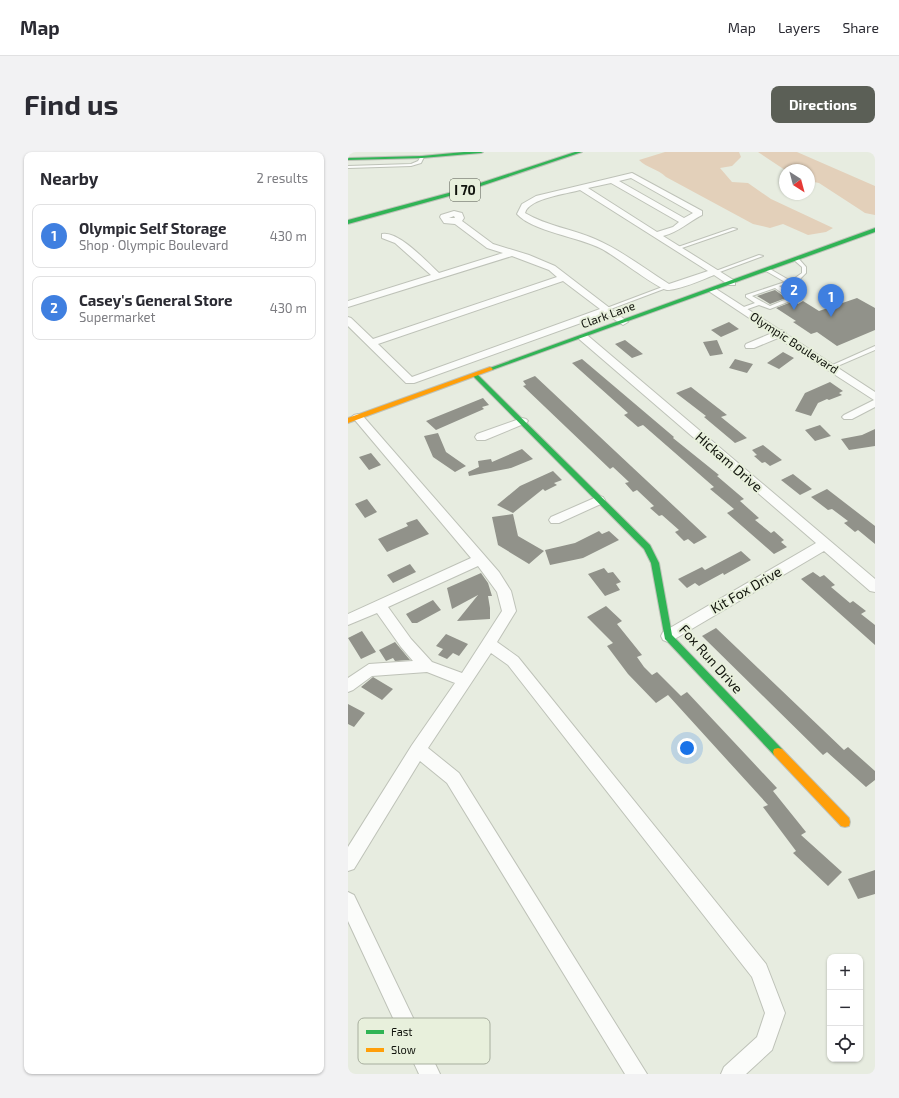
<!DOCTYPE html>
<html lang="en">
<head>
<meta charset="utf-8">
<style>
  :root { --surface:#fff; --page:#f2f2f3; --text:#2b2b33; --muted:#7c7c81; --line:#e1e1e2; --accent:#5b5f56 }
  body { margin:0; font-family:"Exo 2",sans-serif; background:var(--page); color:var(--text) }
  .controls { position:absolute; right:12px; bottom:12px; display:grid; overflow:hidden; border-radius:8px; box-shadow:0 1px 3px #0004 }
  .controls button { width:36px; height:36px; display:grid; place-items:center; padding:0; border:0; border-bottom:1px solid var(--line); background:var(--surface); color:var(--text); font:20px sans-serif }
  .compass { position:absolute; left:431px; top:12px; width:36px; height:36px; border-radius:50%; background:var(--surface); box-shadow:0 1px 3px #0004; rotate:144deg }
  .you { position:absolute; left:339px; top:596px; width:14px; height:14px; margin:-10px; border:3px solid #fff; border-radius:50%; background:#1a73e8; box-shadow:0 0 0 6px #1a73e833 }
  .badge { display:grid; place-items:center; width:26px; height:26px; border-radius:50%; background:var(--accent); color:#fff; font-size:13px; font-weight:700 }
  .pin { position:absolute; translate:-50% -33px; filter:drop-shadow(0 1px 2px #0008) }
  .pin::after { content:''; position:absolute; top:21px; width:14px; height:12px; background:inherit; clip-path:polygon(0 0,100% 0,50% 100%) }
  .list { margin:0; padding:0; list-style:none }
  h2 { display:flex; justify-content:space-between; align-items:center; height:52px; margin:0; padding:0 16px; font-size:17px }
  h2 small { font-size:13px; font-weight:400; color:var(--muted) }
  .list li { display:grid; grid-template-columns:26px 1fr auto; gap:12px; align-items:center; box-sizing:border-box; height:64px; margin:0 8px 8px; padding:0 8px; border:1px solid var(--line); border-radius:8px }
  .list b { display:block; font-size:15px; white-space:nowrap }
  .list p { margin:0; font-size:13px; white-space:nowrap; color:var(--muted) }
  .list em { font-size:13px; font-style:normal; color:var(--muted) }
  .icon { flex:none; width:22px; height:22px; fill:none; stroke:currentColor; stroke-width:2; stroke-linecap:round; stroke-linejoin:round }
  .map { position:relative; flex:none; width:527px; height:922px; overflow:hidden; border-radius:8px }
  header { display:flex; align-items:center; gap:24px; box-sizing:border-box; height:56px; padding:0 20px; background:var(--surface); border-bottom:1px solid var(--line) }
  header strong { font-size:19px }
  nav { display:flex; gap:22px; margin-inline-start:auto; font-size:14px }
  .intro { display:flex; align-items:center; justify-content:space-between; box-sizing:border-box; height:96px; padding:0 24px }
  h1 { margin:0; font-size:28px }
  .button { padding:10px 18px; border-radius:8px; background:var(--accent); color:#fff; font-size:14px; font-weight:700 }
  main { display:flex; gap:24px; padding:0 24px }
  aside { flex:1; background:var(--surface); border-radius:8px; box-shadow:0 1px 3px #0004 }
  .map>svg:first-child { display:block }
</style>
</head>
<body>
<header>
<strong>Map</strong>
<nav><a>Map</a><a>Layers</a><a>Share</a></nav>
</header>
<div class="intro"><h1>Find us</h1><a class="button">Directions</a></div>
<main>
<aside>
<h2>Nearby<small>2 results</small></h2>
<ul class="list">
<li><span class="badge" style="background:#3f7fe0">1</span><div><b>Olympic Self Storage</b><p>Shop · Olympic Boulevard</p></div><em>430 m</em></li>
<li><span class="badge" style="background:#3f7fe0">2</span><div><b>Casey's General Store</b><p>Supermarket</p></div><em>430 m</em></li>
</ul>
</aside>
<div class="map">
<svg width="527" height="922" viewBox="0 0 527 922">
  <rect width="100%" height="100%" fill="#e7ece0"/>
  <path fill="#e3d0ba" d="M317,0H391L393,5L384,14L372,16L384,30L400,31L423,47L485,76L478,80L460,83L435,72L422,76L405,72L318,25C310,17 299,16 291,8Z
    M410,0H449L527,34V63L517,61L511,57L471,31L461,29V18H437Z"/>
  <path fill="#91928a" d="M427,138L438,146L422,152L409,144Z
    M509,146L527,156V178L489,194L469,180L463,182L445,170L448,169L428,156L446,149L450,152L455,149L471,159Z
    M381,170L391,177L373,185L363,178Z
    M277,188L295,202L284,206L267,192Z
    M369,188L375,202L362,204L355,190Z
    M435,200L446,206L431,217L419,211Z
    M234,207L326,285L325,286L371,323L369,324L396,347L392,349L411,366L407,368L423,381L426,379L436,388L433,390L439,395L426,402L379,361L386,357L362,337L366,335L295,273L290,275L276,263L280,261L224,211Z
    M387,207L405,212L399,221L381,216Z
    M187,224L283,314L359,385L346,392L340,387L336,389L327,380L331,378L314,363L311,364L302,356L306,354L289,338L285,340L277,331L281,330L265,315L262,317L175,234L178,233L175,229Z
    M482,230L495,239L491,241L494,243L481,248L479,247L470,251L463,264L447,259L457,241Z
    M343,235L379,263L373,265L399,286L387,291L356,265L358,264L328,241Z
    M135,246L141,253L134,255L136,257L88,278L78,269Z
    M472,273L483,284L467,289L457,278Z
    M527,277V294L501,298L493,287L514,283Z
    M90,281L98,300L118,314L107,320L85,305L76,284Z
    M415,293L434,308L422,314L417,310L414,311L406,304L409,303L404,298Z
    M174,297L185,307L163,316L121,324L120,320L131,315L130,309L143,307L144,310Z
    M23,301L33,313L21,318L11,305Z
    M205,319L214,328L206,331L209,333L197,339L195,337L165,361L149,353L172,334Z
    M445,322L464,337L452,343L433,328Z
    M479,337L527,374V392L510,378L507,380L496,371L500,369L484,357L480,358L463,345Z
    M19,347L29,360L17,366L7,352Z
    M165,362L170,384L196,399L181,412L150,393L144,365Z
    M69,367L81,382L39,400L30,387L60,374L58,371Z
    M251,379L254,382L261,379L271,388L235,406L202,413L197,398L227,391Z
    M393,399L403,408L376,423L375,421L351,434L347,431L339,436L330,427L354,415L357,418Z
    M62,412L68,420L45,431L39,423Z
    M256,416L260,421L265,420L273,430L268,432L272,438L257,444L240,422Z
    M465,420L472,425L476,423L487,433L483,435L502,451L505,449L518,459L513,462L527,473V493L453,427Z
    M133,421L140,431L144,444H140L142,456V467L109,469L130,443L104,457L99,436Z
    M85,448L93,458L69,471H64L58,462Z
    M258,454L274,469L269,472L294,503L289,505L296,515L304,523L309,520L333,544L339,540L429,636L425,639L458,680L453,683L494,720L480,734L445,701L448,699L415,655L420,653L320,543L308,551L280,522L259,494L265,491L239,465Z
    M368,476L496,598L500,595L527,619V628L518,635L479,600L475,603L354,484Z
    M14,479L28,500L13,507L0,486Z
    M98,482L120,492L111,504L105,501L99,507L90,503L95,497L88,494Z
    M47,490L62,508L47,509L45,506L38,509L31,498Z
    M25,525L45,537L34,548L13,535Z
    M0,552L17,561L6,575L0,572Z
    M527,718V742L510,747L500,727Z"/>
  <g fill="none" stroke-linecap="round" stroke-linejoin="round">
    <g stroke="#bec2b8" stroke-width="2">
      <path id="lane" d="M73,4L76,5L73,11L63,14L0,16V14L63,12L70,9Z
        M385,76L389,77L331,97L327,96Z
        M411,103L415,104L369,121L365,120Z
        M446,106H450L458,115V121L451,128L431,134L447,145V147L422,157L411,153L397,158H393V156L407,151L398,145V143L437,130L418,119V117H422L441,128L447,126L454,121V115L446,108ZM427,136L441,146L422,154L404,144Z
        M317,134L321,135L260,158L256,157Z
        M527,194V198L485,216H481L480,215Z"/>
    </g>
    <g stroke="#bec2b8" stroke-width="2">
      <path id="street" d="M284,21L354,59V63C340,70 331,80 315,84L387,129V133H381L366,123C354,128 331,138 319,138C310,137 266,103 254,97C231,85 184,79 169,62L174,52L188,44ZM283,26L345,61L336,66L271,29ZM263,31L331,70L325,75L309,80L240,36ZM232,38L360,119L321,132C297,117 273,98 247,87C224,77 199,74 177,61C181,46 219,42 232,38Z
        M106,59L114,61L116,66L114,69L145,92L181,103L207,114L280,170L275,173L258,162L66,231H58L0,174V165L3,166L25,187L209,125L201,118L164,104L0,155V149L83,123L47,91L34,86V82C50,78 79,110 91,121L155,101L139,96L107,72L96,71L92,65L93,63ZM106,64L107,66H101ZM215,129L252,157L64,225L30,192Z
        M365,135L432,178L437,179L438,182L527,240V255L504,267H496L494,265L496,263L526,248L430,186L406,196H398L397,194L398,192L424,181L362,140L360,138Z
        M235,182L239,183L527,427V440L522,439L476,399L325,488L320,490L315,488L313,484L315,480L468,391L231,187L230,185Z
        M10,262L14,263L151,420L163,439L168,459L149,490L170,505L418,812L437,861L424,898L398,922H373L376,915L409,885L417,861L404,825L160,513L143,501L80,596L111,621L299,922H277L99,631L72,609L6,717L0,719V695L64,593L107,531L79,520L24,524L5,538L0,540V526L21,512L65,509L53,495L29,461L0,473V462L123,406L6,267L4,265L6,263ZM130,414L149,440L154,459L114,521L84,510L63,487L40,455Z
        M174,266L178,267L180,269L178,271L137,288H129L127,285L129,282Z
        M251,344L255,345L257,348L255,351L211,371H203L201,368L203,365Z
        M0,740L6,743L92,922H71L0,769Z"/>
    </g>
    <g stroke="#bec2b8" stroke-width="2">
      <path id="fast" d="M116,0H135L133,1L74,6L0,8V6L74,4Z
        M227,0H234L112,41L0,72V68L108,39Z
        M527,76V80L144,218H140L139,217Z
        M128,222L130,223L302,393L311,411L324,483L434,597L435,600L434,603L430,604L426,603L317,487L303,411L296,397L126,225L125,224Z"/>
    </g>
    <g stroke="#bec2b8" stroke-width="2">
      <path id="slow" d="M142,215L145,217L144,218L0,271V266Z
        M430,596L434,597L501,666L502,670L501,674L497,675L493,674L426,603L425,600L426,597Z"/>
    </g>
    <use href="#lane" fill="#fbfcfa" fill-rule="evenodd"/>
    <use href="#street" fill="#fbfcfa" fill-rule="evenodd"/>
    <use href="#fast" fill="#30b455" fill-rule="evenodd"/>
    <use href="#slow" fill="#ff9f0a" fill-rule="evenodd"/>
  </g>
  <g text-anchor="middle" stroke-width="4" stroke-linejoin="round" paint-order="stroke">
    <g font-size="12" fill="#10130c" stroke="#e8f0dc">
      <text transform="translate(260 163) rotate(-20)" y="4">Clark Lane</text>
      <text transform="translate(446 191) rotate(33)" y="4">Olympic Boulevard</text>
    </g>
    <rect fill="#e8f0dc" stroke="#51554a" stroke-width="1" x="102" y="27" width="30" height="22" rx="3"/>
    <g font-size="13" font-weight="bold" fill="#10130c">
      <text x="117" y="43">I 70</text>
    </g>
    <g font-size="14" fill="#10130c" stroke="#e8f0dc">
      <text transform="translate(381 310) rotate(41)" y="5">Hickam Drive</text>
      <text transform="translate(398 438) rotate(-30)" y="5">Kit Fox Drive</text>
      <text transform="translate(363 507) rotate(48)" y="5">Fox Run Drive</text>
    </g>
  </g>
  <rect x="10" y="866" width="132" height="46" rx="6" fill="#e8f0dc" stroke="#a7ae9e" stroke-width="1"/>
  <rect x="18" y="878" width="18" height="4" fill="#30b455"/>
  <rect x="18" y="896" width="18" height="4" fill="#ff9f0a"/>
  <g font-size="11" fill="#10130c">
    <text x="43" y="884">Fast</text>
    <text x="43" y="902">Slow</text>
  </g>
</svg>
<div class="controls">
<button>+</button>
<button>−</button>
<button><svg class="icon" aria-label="locate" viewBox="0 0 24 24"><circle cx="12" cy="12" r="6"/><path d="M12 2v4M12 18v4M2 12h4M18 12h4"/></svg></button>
</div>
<svg class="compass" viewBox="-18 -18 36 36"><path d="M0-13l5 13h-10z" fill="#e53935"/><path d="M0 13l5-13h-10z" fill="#7c7c81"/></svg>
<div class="you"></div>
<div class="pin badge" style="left:483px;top:165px;background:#3f7fe0">1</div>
<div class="pin badge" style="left:446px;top:158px;background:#3f7fe0">2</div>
</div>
</main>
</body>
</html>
